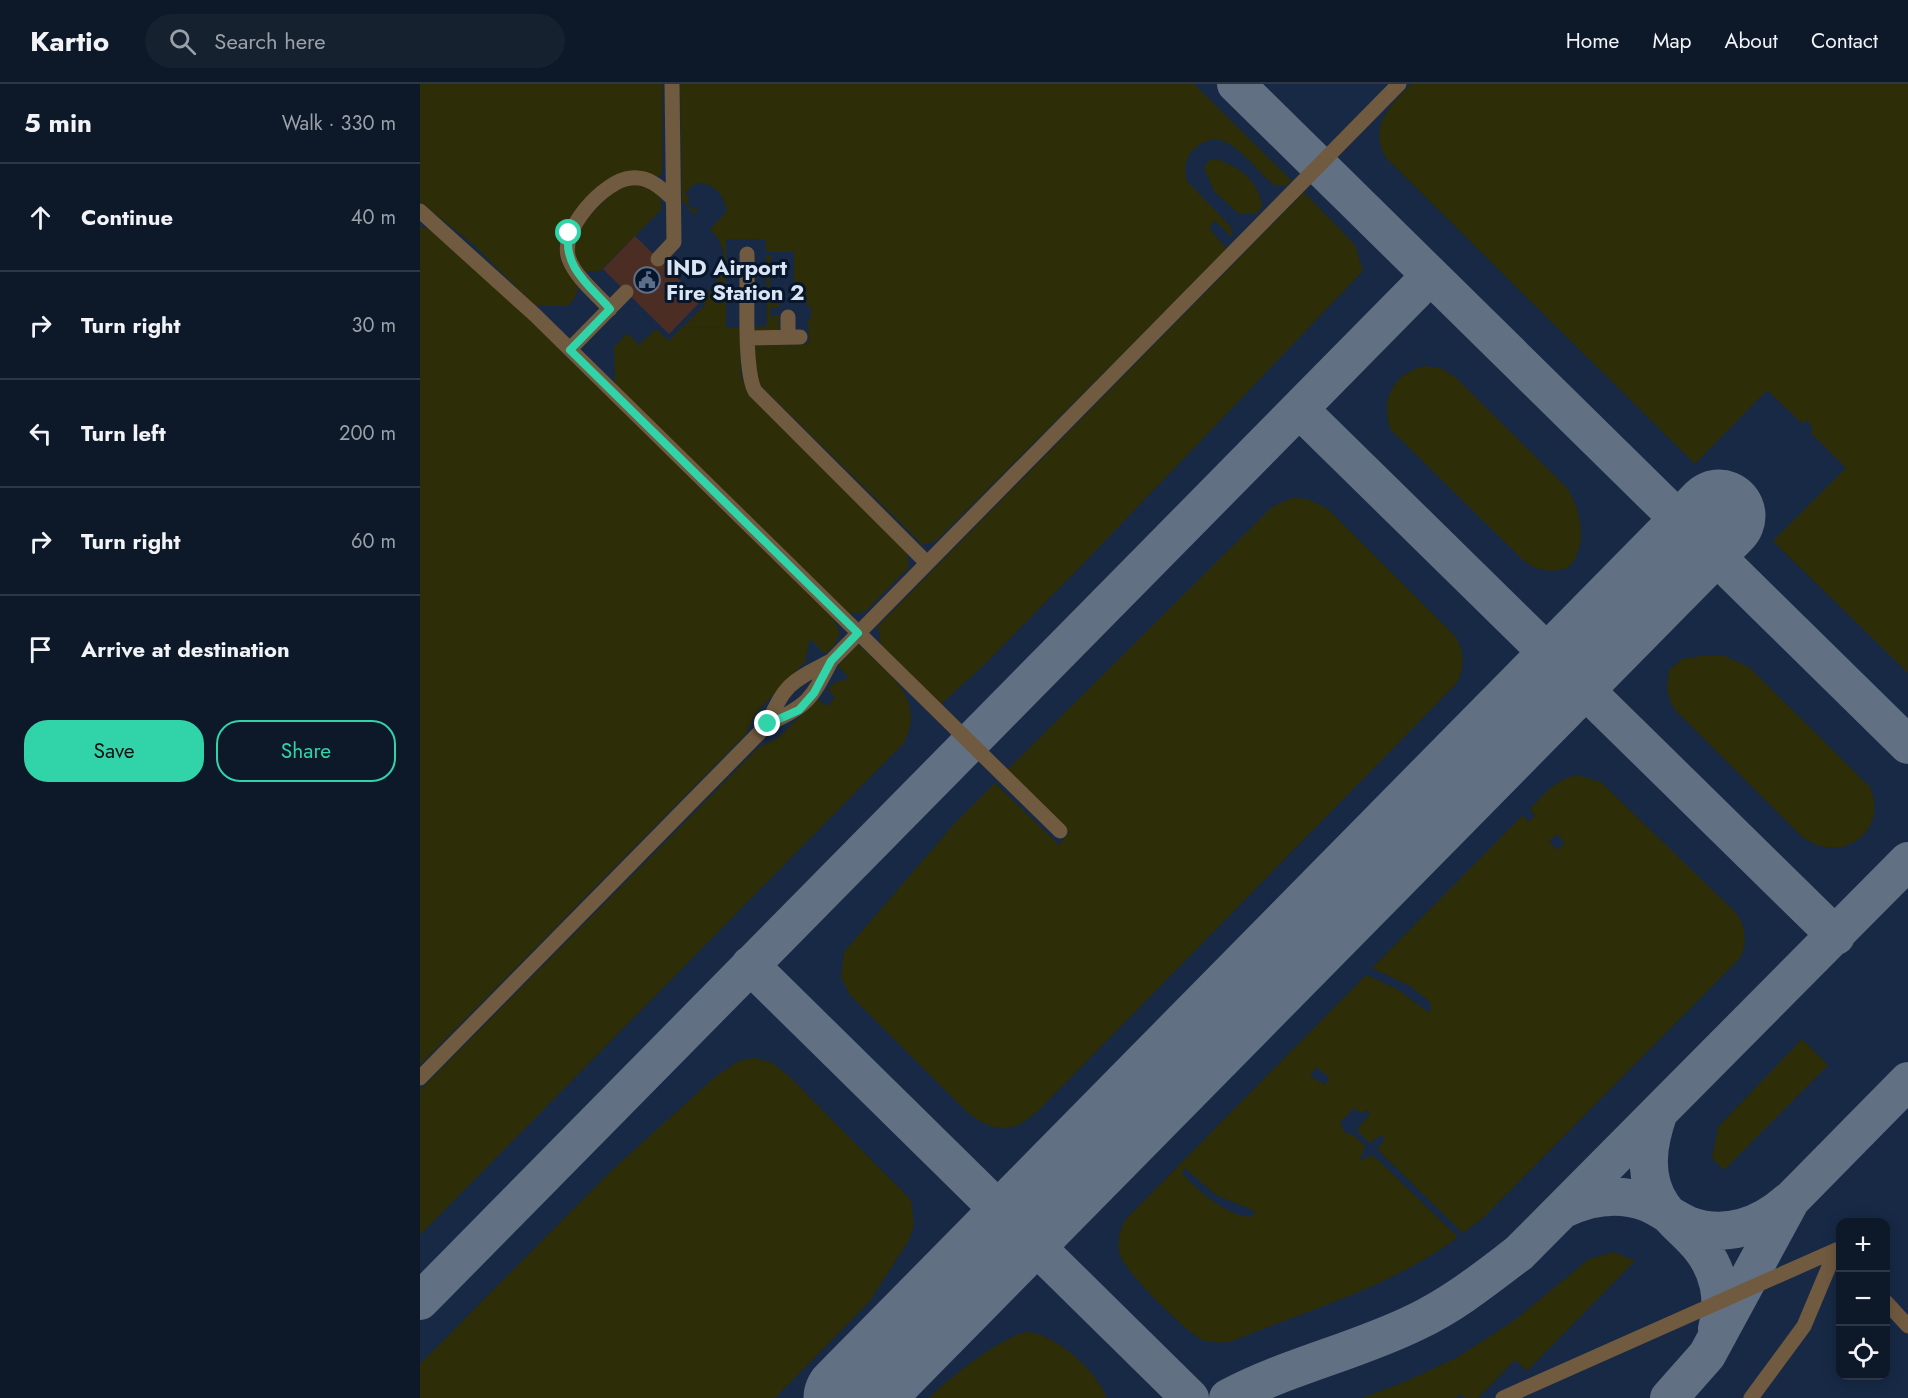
<!DOCTYPE html>
<html lang="en">
<head>
<meta charset="utf-8">
<style>
  :root { --surface:#0d1828; --page:#162130; --text:#f1f3f6; --muted:#9aa0a8; --line:#2d3745; --accent:#31d4a9 }
  body { margin:0; font-family:Jost,sans-serif; background:var(--page); color:var(--text) }
  .controls { position:absolute; right:18px; bottom:18px; display:grid; overflow:hidden; border-radius:12px; box-shadow:0 3px 15px #0003 }
  .controls button { width:54px; height:54px; display:grid; place-items:center; padding:0; border:0; border-bottom:2px solid var(--line); background:var(--surface); color:var(--text); font:30px sans-serif }
  .stop { position:absolute; width:18px; height:18px; margin:-14px; border:4px solid #31d4a9; border-radius:50%; background:#fff }
  .stop.end { background:#31d4a9; border-color:#fff; box-shadow:0 2px 6px #0008 }
  .list { margin:0; padding:0; list-style:none }
  h2 { display:flex; justify-content:space-between; align-items:center; height:78px; margin:0; padding:0 24px; font-size:26px }
  h2 small { font-size:20px; font-weight:400; color:var(--muted) }
  .list li { display:grid; grid-template-columns:39px 1fr auto; gap:18px; align-items:center; box-sizing:border-box; height:108px; padding:0 24px; border-top:2px solid var(--line) }
  .list b { display:block; font-size:22px; white-space:nowrap }
  .list em { font-size:20px; font-style:normal; color:var(--muted) }
  .actions { display:flex; gap:12px; padding:18px 24px }
  .actions a { flex:1; padding:14px 0; border:2px solid var(--accent); border-radius:24px; text-align:center; font-size:21px; color:var(--accent) }
  .actions .main { background:var(--accent); color:#111 }
  .icon { flex:none; width:33px; height:33px; fill:none; stroke:currentColor; stroke-width:2; stroke-linecap:round; stroke-linejoin:round }
  .map { position:relative; flex:none; width:1488px; height:1314px; overflow:hidden }
  header { display:flex; align-items:center; gap:36px; box-sizing:border-box; height:84px; padding:0 30px; background:var(--surface); border-bottom:2px solid var(--line) }
  header strong { font-size:28px }
  nav { display:flex; gap:33px; margin-inline-start:auto; font-size:21px }
  .search { width:420px; height:54px; background:var(--page); display:flex; align-items:center; gap:15px; box-sizing:border-box; padding:0 21px; border-radius:33px; color:var(--muted); font-size:22px }
  main { display:flex }
  aside { flex:1; background:var(--surface) }
  .map>svg:first-child { display:block }
</style>
</head>
<body>
<header>
<strong>Kartio</strong>
<div class="search"><svg class="icon" aria-label="search" viewBox="0 0 24 24"><circle cx="10" cy="10" r="6"/><path d="M15 15l6 6"/></svg>Search here</div>
<nav><a>Home</a><a>Map</a><a>About</a><a>Contact</a></nav>
</header>
<main>
<aside>
<h2>5 min<small>Walk · 330 m</small></h2>
<ul class="list">
<li><svg class="icon" aria-label="ahead" viewBox="0 0 24 24"><path d="M12 20V5M6 11l6-6 6 6"/></svg><div><b>Continue</b></div><em>40 m</em></li>
<li><svg class="icon" aria-label="right" viewBox="0 0 24 24"><path d="M7 20v-9h11M14 6l5 5-5 5"/></svg><div><b>Turn right</b></div><em>30 m</em></li>
<li><svg class="icon" aria-label="left" viewBox="0 0 24 24"><path d="M17 20v-9H6M10 6l-5 5 5 5"/></svg><div><b>Turn left</b></div><em>200 m</em></li>
<li><svg class="icon" aria-label="right" viewBox="0 0 24 24"><path d="M7 20v-9h11M14 6l5 5-5 5"/></svg><div><b>Turn right</b></div><em>60 m</em></li>
<li><svg class="icon" aria-label="arrive" viewBox="0 0 24 24"><path d="M6 21V4h12l-3 4 3 4H6"/></svg><div><b>Arrive at destination</b></div></li>
</ul>
<div class="actions"><a class="main">Save</a><a>Share</a></div>
</aside>
<div class="map">
<svg width="1488" height="1314" viewBox="0 0 1488 1314">
  <rect width="100%" height="100%" fill="#112036"/>
  <path fill="#172945" fill-rule="evenodd" d="M0,0H1488V1314H0ZM1420,1138H1466V1292H1420Z"/>
  <path fill="#2d2d07" fill-rule="evenodd" d="M0,0H243L242,89L237,93L225,88L150,135C139,148 136,169 145,184C149,191 155,196 158,204L155,214L149,221H114L54,161L0,118Z
    M260,0H774L872,97L865,102H856C833,87 808,37 776,63C765,72 764,84 767,97L811,143L813,154L795,137L789,144L807,165L516,457L503,461L339,300L335,289V262L389,260L388,236L391,235V223L387,222V216H374V168H346V155L306,156V243H263L285,221L283,217C301,192 315,170 290,145L307,127C304,110 293,98 275,99L265,109L270,115L266,119L274,126L279,122L275,131L262,117Z
    M991,0H1488V589L1353,457L1426,384L1390,348L1393,345L1387,336L1383,340L1347,306L1275,380L967,75C947,43 970,22 991,0Z
    M795,75C817,80 840,98 842,122L837,130H819L794,107L784,84L788,77Z
    M217,100C231,103 246,111 240,127L180,187H166C132,165 177,120 199,105C204,102 211,102 217,100Z
    M884,108L935,161L943,187L661,482L563,582L521,620L461,561L458,542Z
    M0,142L11,146L67,194L413,534L420,549L414,562L405,570L390,555L385,578L335,630L326,650L0,981Z
    M346,171H351L349,216L359,217V223H351L350,233L359,231V248L336,247L334,243L347,242Z
    M261,244H320L321,291L328,310L487,468L489,483L445,528L429,530L195,301L194,263L207,249L219,261L236,245L249,257Z
    M1005,282L1023,285L1035,293L1147,404C1161,425 1169,461 1149,483C1132,490 1117,487 1103,476L971,346C959,317 974,288 1005,282Z
    M872,414L888,415L908,425L1034,551C1045,567 1045,581 1037,599L622,1023C594,1049 578,1052 547,1028L430,911L421,893L424,868L534,740L575,699L639,761L649,748L586,687L852,423Z
    M436,561L440,562C469,590 508,616 483,660L0,1151V1006L339,663L358,654L397,615L407,622L415,614L408,605L414,599L429,594L418,582Z
    M1288,571L1305,572L1329,583L1450,703C1469,747 1422,782 1382,753L1256,627C1247,615 1245,599 1250,585L1262,575Z
    M1157,691L1181,698L1315,828C1326,842 1328,858 1320,874L1065,1132L1043,1149L959,1067L958,1064L965,1055L961,1051L950,1059L937,1046L950,1030L947,1026L941,1029L934,1024L920,1038L925,1049L933,1051L945,1062L940,1075L943,1076L951,1071L957,1075L1038,1153C969,1204 888,1226 809,1258C799,1259 790,1259 781,1255C764,1246 706,1189 700,1171C696,1158 700,1145 706,1135L946,891L977,905L1008,928L1011,926L1010,918L990,902L952,884L1103,731L1108,738L1115,732L1110,725C1124,710 1136,695 1157,691ZM1137,750L1145,759L1137,766L1129,757ZM896,983L909,993L905,1001L890,992ZM765,1084L796,1111L835,1127L833,1132C812,1137 775,1104 762,1089Z
    M1382,955L1408,981L1304,1086L1292,1074L1298,1043Z
    M334,974L351,978L369,992L491,1116L494,1141L489,1156L449,1218L355,1314H0V1280L192,1086L296,992L319,977Z
    M1194,1168L1215,1177L1107,1287L1095,1276L1058,1314H1045L1041,1310L1036,1314H942L987,1297L1038,1273L1095,1236L1169,1175Z
    M608,1248C636,1250 678,1289 687,1314H509C527,1296 584,1250 608,1248Z"/>
  <g fill="none" stroke-linecap="round" stroke-linejoin="round">
    <path stroke="#627083" stroke-width="38" d="M816,0L1488,661
      M879,325L1416,852
      M330,881L770,1314
      M1239,1028C1228,1059 1222,1093 1242,1122C1252,1137 1268,1148 1280,1163C1299,1186 1305,1216 1297,1245
      M1144,1125C1171,1112 1199,1108 1228,1119C1242,1125 1254,1135 1268,1141C1305,1155 1341,1142 1369,1117
      M0,1217L1010,192
      M808,1314C868,1282 935,1268 996,1238C1034,1220 1066,1194 1099,1169L1488,777
      M1249,1314L1287,1271L1371,1116L1488,997"/>
    <path stroke="#627083" stroke-width="93" d="M430,1314L1299,432"/>
  </g>
  <path fill="#4b2d24" d="M215,152L281,217L249,250L183,185Z"/>
  <g fill="none" stroke-linecap="round" stroke-linejoin="round">
    <path stroke="#705a40" stroke-width="15" d="M0,127L115,231L640,747
      M327,170C328,200 323,286 335,307L507,479
      M238,175L254,158L252,0
      M190,225C177,210 156,194 149,175C138,147 184,96 211,94C228,92 240,103 252,114
      M368,233V253
      M328,254L380,253
      M150,265L206,208
      M348,640C364,599 373,597 411,577
      M0,994L348,640C388,621 391,616 411,577L979,0
      M1466,1218L1488,1242
      M1083,1314L1416,1166
      M1331,1314L1384,1242L1416,1166"/>
  </g>
  <g fill="none" stroke-linecap="round" stroke-linejoin="round">
    <path stroke="#31d4a9" stroke-width="8" d="M149,149C142,182 170,202 190,225L150,266L438,549L411,577L394,609L379,626L348,640"/>
  </g>
  <defs>
    <g id="civic-ring" transform="scale(1.35)"><circle r="9.5" fill="#08162c" stroke="#5c6f8a" stroke-width="1.5"/><path d="M-.6-6.5H3V-4.5H.6V-3L4-1V1h2V6H-6V1h2V-1L-.6-3ZM-1.2 2.5V6h2.4V2.5Z" fill="#5c6f8a"/></g>
  </defs>
  <g fill-rule="evenodd">
    <use href="#civic-ring" x="227" y="196"/>
  </g>
  <g text-anchor="middle" stroke-width="6" stroke-linejoin="round" paint-order="stroke">
    <g font-size="22" font-weight="bold" fill="#dae5f4" stroke="#08162c" text-anchor="start">
      <text x="246" y="191">IND Airport<tspan x="246" dy="25">Fire Station 2</tspan></text>
    </g>
  </g>
</svg>
<div class="controls">
<button>+</button>
<button>−</button>
<button><svg class="icon" aria-label="locate" viewBox="0 0 24 24"><circle cx="12" cy="12" r="6"/><path d="M12 2v4M12 18v4M2 12h4M18 12h4"/></svg></button>
</div>
<div class="stop" style="left:149px;top:149px"></div>
<div class="stop end" style="left:348px;top:640px"></div>
</div>
</main>
</body>
</html>
